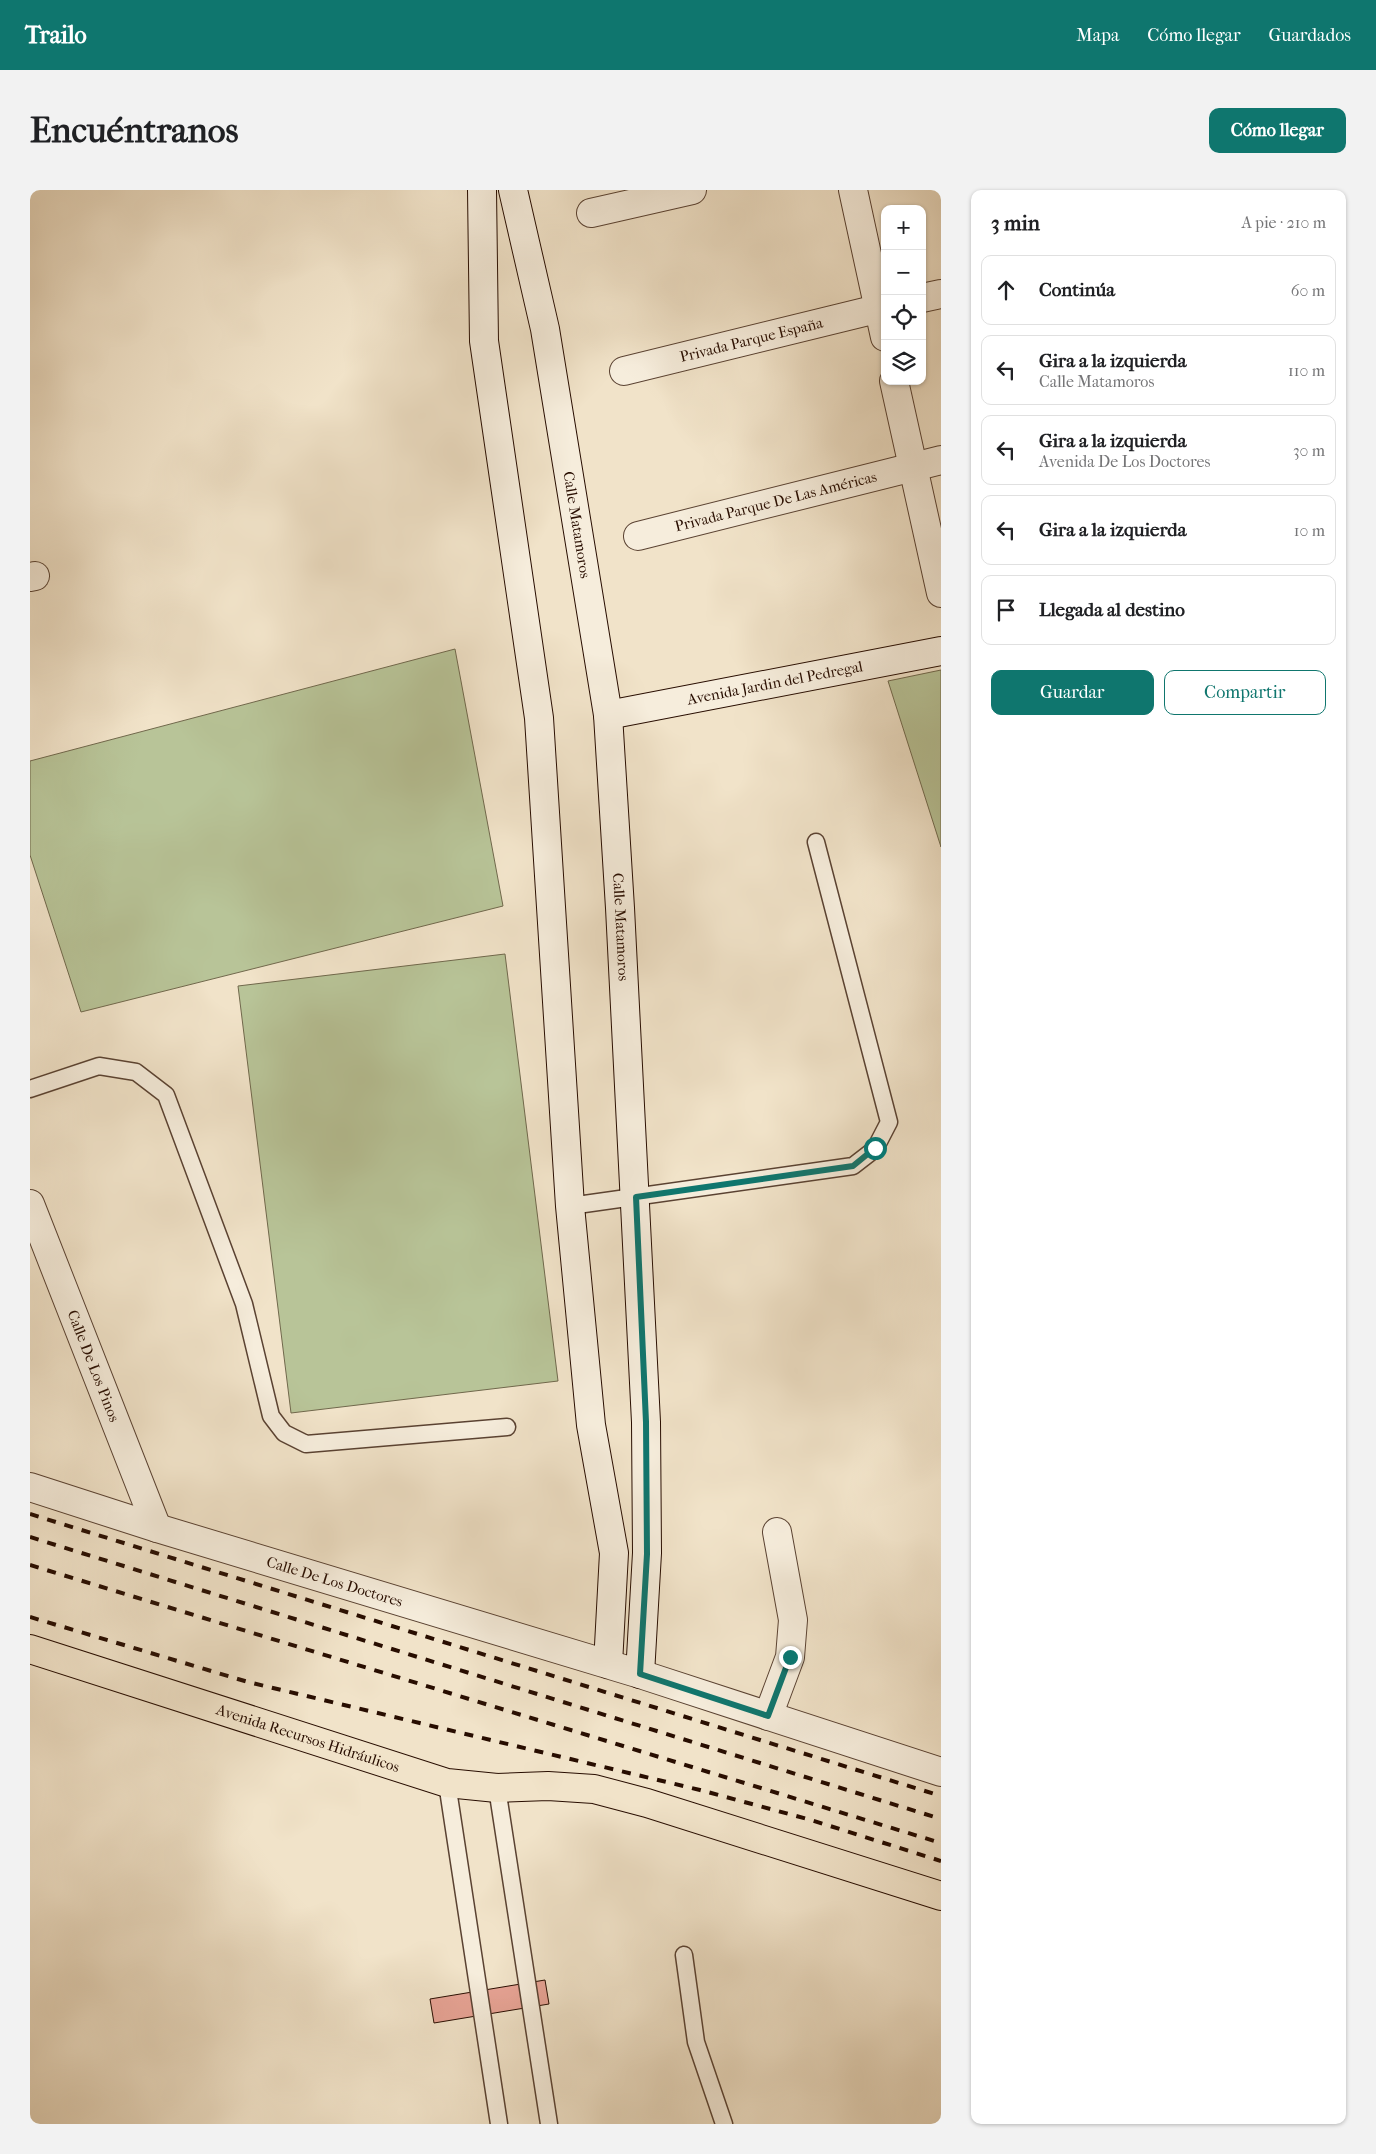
<!DOCTYPE html>
<html lang="es">
<head>
<meta charset="utf-8">
<style>
  :root { --surface:#fff; --page:#f2f2f2; --text:#202124; --muted:#757577; --line:#e0e0e0; --accent:#0f766e }
  body { margin:0; font-family:"IM FELL French Canon",serif; background:var(--page); color:var(--text) }
  .controls { position:absolute; right:15px; top:15px; display:grid; overflow:hidden; border-radius:10px; box-shadow:0 1px 4px #0004 }
  .controls button { width:45px; height:45px; display:grid; place-items:center; padding:0; border:0; border-bottom:1px solid var(--line); background:var(--surface); color:var(--text); font:25px sans-serif }
  .stop { position:absolute; width:15px; height:15px; margin:-11px; border:4px solid #0f766e; border-radius:50%; background:#fff }
  .stop.end { background:#0f766e; border-color:#fff; box-shadow:0 1px 5px #0008 }
  .list { margin:0; padding:0; list-style:none }
  h2 { display:flex; justify-content:space-between; align-items:center; height:65px; margin:0; padding:0 20px; font-size:21px }
  h2 small { font-size:16px; font-weight:400; color:var(--muted) }
  .list li { display:grid; grid-template-columns:32px 1fr auto; gap:15px; align-items:center; box-sizing:border-box; height:70px; margin:0 10px 10px; padding:0 10px; border:1px solid var(--line); border-radius:10px }
  .list b { display:block; font-size:19px; white-space:nowrap }
  .list p { margin:0; font-size:16px; white-space:nowrap; color:var(--muted) }
  .list em { font-size:16px; font-style:normal; color:var(--muted) }
  .actions { display:flex; gap:10px; padding:15px 20px }
  .actions a { flex:1; padding:11px 0; border:1px solid var(--accent); border-radius:10px; text-align:center; font-size:18px; color:var(--accent) }
  .actions .main { background:var(--accent); color:#fff }
  .icon { flex:none; width:28px; height:28px; fill:none; stroke:currentColor; stroke-width:2; stroke-linecap:round; stroke-linejoin:round }
  .map { position:relative; flex:none; width:911px; height:1934px; overflow:hidden; border-radius:10px }
  header { display:flex; align-items:center; gap:30px; box-sizing:border-box; height:70px; padding:0 25px; background:var(--accent); color:#fff }
  header strong { font-size:24px }
  nav { display:flex; gap:28px; margin-inline-start:auto; font-size:18px }
  .intro { display:flex; align-items:center; justify-content:space-between; box-sizing:border-box; height:120px; padding:0 30px }
  h1 { margin:0; font-size:35px }
  .button { padding:12px 22px; border-radius:10px; background:var(--accent); color:#fff; font-size:18px; font-weight:700 }
  main { display:flex; gap:30px; padding:0 30px }
  aside { flex:1; background:var(--surface); border-radius:10px; box-shadow:0 1px 4px #0004 }
  .map>svg:first-child { display:block }
</style>
</head>
<body>
<header>
<strong>Trailo</strong>
<nav><a>Mapa</a><a>Cómo llegar</a><a>Guardados</a></nav>
</header>
<div class="intro"><h1>Encuéntranos</h1><a class="button">Cómo llegar</a></div>
<main>
<div class="map">
<svg width="911" height="1934" viewBox="0 0 911 1934">
  <rect width="100%" height="100%" fill="#f1e3c9"/>
  <filter id="stains"><feTurbulence type="fractalNoise" baseFrequency=".004" numOctaves="4"/><feColorMatrix values="0 0 0 0 .2 0 0 0 0 .09 0 0 0 0 .02 0 0 0 .5 -.17"/></filter>
  <radialGradient id="worn" r=".72"><stop offset=".6" stop-color="#630" stop-opacity="0"/><stop offset="1" stop-color="#630" stop-opacity=".3"/></radialGradient>
  <path fill="#b8c498" stroke="#70684c" d="M425,459L473,716L51,822L0,665V571Z
    M911,480V657L858,491Z
    M475,764L528,1191L261,1223L208,796Z"/>
  <path fill="#e7a395" stroke="#280d00" d="M515,1790L519,1814L404,1833L400,1809Z"/>
  <g fill="none" stroke-linecap="round" stroke-linejoin="round">
    <g stroke="#5a4232" stroke-width="19">
      <path id="lane" d="M0,899L69,876L106,882L136,905L214,1114L241,1226L254,1243L276,1254L477,1237
        M540,1016L823,976L845,959L859,932L786,652
        M417,1593L469,1934
        M467,1598L519,1934
        M654,1765L666,1852L694,1934"/>
    </g>
    <g stroke="#5a4232" stroke-width="30">
      <g id="street">
        <path d="M823,0L855,147"/>
        <path d="M561,23L662,0"/>
        <path d="M892,108L911,104"/>
        <path id="s1" d="M594,181L855,117"/>
        <path d="M864,191L911,403"/>
        <path id="s2" d="M608,346L911,270"/>
        <path d="M0,387L5,386"/>
        <path id="s3" d="M0,1014L127,1338"/>
        <path id="s4" d="M0,1297L127,1338L610,1484L911,1582"/>
        <path d="M738,1526L760,1467L763,1430L747,1342"/>
      </g>
    </g>
    <g stroke="#280d00" stroke-width="30">
      <g id="secondary">
        <path d="M452,0L454,151L509,528L540,1016L561,1235L584,1363L578,1474"/>
        <path id="s5" d="M483,0L515,139L578,525L590,718L616,1232L617,1363L610,1484"/>
        <path id="s6" d="M578,525L911,461"/>
      </g>
    </g>
    <g stroke="#280d00" stroke-width="30">
      <g id="primary">
        <path id="s7" d="M0,1459L417,1593L467,1598L518,1596L564,1599L617,1613L911,1706"/>
      </g>
    </g>
    <use href="#lane" stroke="#f6eddc" stroke-width="16"/>
    <use href="#street" stroke="#f6eddc" stroke-width="28"/>
    <use href="#secondary" stroke="#f6eddc" stroke-width="28"/>
    <use href="#primary" stroke="#f1e3c9" stroke-width="28"/>
    <path stroke="#280d00" stroke-width="4" stroke-dasharray="9 9" stroke-linecap="butt" d="M0,1324L911,1606
      M0,1347L911,1629
      M0,1375L911,1653
      M0,1427L218,1492L670,1600L781,1630L911,1671"/>
  </g>
  <g fill="none" stroke-linecap="round" stroke-linejoin="round">
    <path stroke="#0f766e" stroke-width="6" d="M760,1467L738,1526L610,1484L617,1364L616,1232L606,1007L823,976L845,958"/>
  </g>
  <g text-anchor="middle" stroke-width="4" stroke-linejoin="round" paint-order="stroke">
    <g font-size="15" fill="#280d00" stroke="#f6eddc">
      <text dy="5" stroke="none"><textPath href="#s1" startOffset="131">Privada Parque España</textPath></text>
      <text dy="5" stroke="none"><textPath href="#s2" startOffset="142">Privada Parque De Las Américas</textPath></text>
      <text dy="5" stroke="none"><textPath href="#s5" startOffset="341">Calle Matamoros</textPath></text>
      <text dy="5" stroke="none"><textPath href="#s6" startOffset="170">Avenida Jardin del Pedregal</textPath></text>
      <text dy="5" stroke="none"><textPath href="#s5" startOffset="746">Calle Matamoros</textPath></text>
      <text dy="5" stroke="none"><textPath href="#s3" startOffset="174">Calle De Los Pinos</textPath></text>
      <text dy="5" stroke="none"><textPath href="#s4" startOffset="319">Calle De Los Doctores</textPath></text>
      <text dy="5" stroke="none"><textPath href="#s7" startOffset="292">Avenida Recursos Hidráulicos</textPath></text>
    </g>
  </g>
  <rect width="100%" height="100%" filter="url(#stains)"/>
  <rect width="100%" height="100%" fill="url(#worn)"/>
</svg>
<div class="controls">
<button>+</button>
<button>−</button>
<button><svg class="icon" aria-label="locate" viewBox="0 0 24 24"><circle cx="12" cy="12" r="6"/><path d="M12 2v4M12 18v4M2 12h4M18 12h4"/></svg></button>
<button><svg class="icon" aria-label="layers" viewBox="0 0 24 24"><path d="M12 4l9 5-9 5-9-5zM3 14l9 5 9-5"/></svg></button>
</div>
<div class="stop" style="left:845px;top:958px"></div>
<div class="stop end" style="left:760px;top:1467px"></div>
</div>
<aside>
<h2>3 min<small>A pie · 210 m</small></h2>
<ul class="list">
<li><svg class="icon" aria-label="ahead" viewBox="0 0 24 24"><path d="M12 20V5M6 11l6-6 6 6"/></svg><div><b>Continúa</b></div><em>60 m</em></li>
<li><svg class="icon" aria-label="left" viewBox="0 0 24 24"><path d="M17 20v-9H6M10 6l-5 5 5 5"/></svg><div><b>Gira a la izquierda</b><p>Calle Matamoros</p></div><em>110 m</em></li>
<li><svg class="icon" aria-label="left" viewBox="0 0 24 24"><path d="M17 20v-9H6M10 6l-5 5 5 5"/></svg><div><b>Gira a la izquierda</b><p>Avenida De Los Doctores</p></div><em>30 m</em></li>
<li><svg class="icon" aria-label="left" viewBox="0 0 24 24"><path d="M17 20v-9H6M10 6l-5 5 5 5"/></svg><div><b>Gira a la izquierda</b></div><em>10 m</em></li>
<li><svg class="icon" aria-label="arrive" viewBox="0 0 24 24"><path d="M6 21V4h12l-3 4 3 4H6"/></svg><div><b>Llegada al destino</b></div></li>
</ul>
<div class="actions"><a class="main">Guardar</a><a>Compartir</a></div>
</aside>
</main>
</body>
</html>
